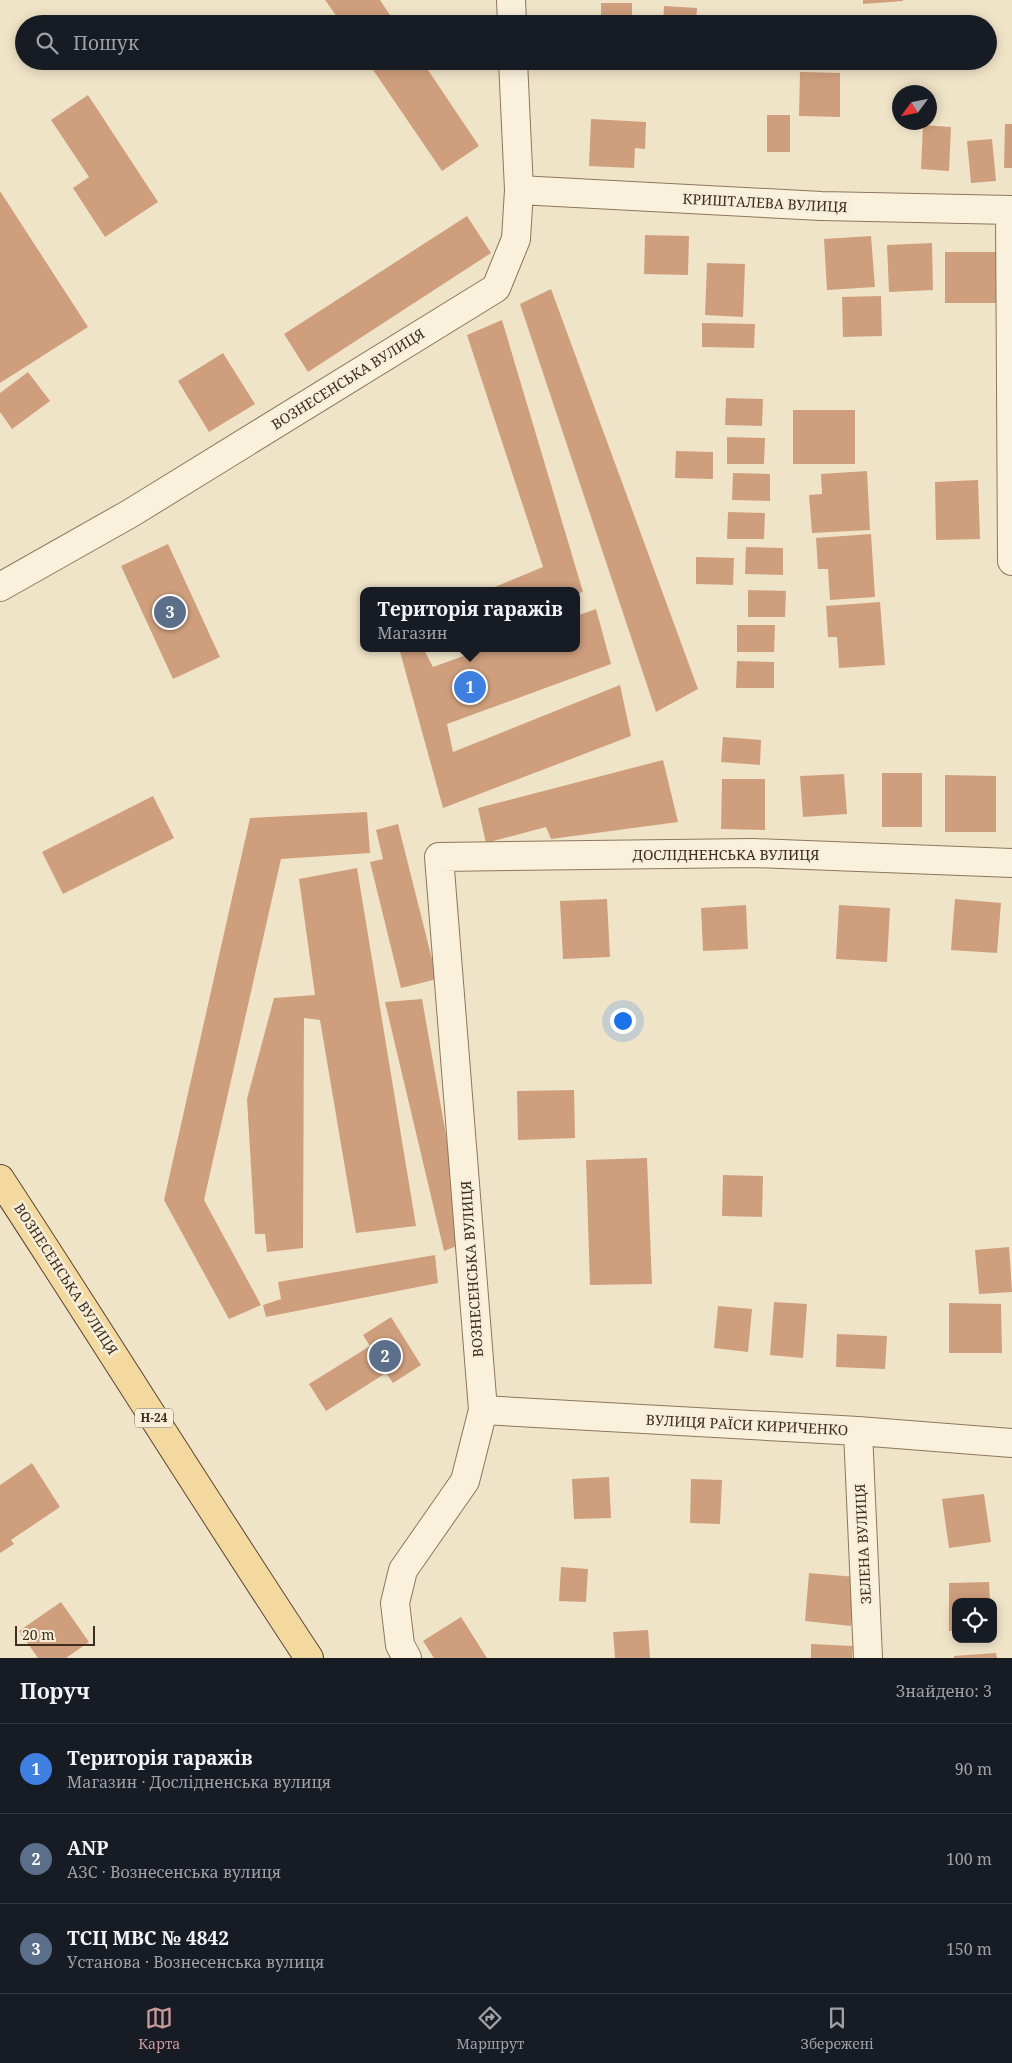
<!DOCTYPE html>
<html lang="uk">
<head>
<meta charset="utf-8">
<style>
  :root { --surface:#171b24; --page:#20242c; --text:#f1f3f6; --muted:#9ea1a6; --line:#363941; --accent:#cc999b }
  body { margin:0; font-family:"Noto Serif",serif; background:var(--page); color:var(--text) }
  .controls { position:absolute; right:15px; bottom:15px; display:grid; overflow:hidden; border-radius:10px; box-shadow:0 2px 12px #0003 }
  .controls button { width:45px; height:45px; display:grid; place-items:center; padding:0; border:0; border-bottom:1px solid var(--line); background:var(--surface); color:var(--text); font:25px sans-serif }
  .compass { position:absolute; left:892px; top:85px; width:45px; height:45px; border-radius:50%; background:var(--surface); box-shadow:0 2px 12px #0003; rotate:237deg }
  .scale { position:absolute; left:15px; bottom:12px; width:80px; box-sizing:border-box; padding-left:5px; border:2px solid #3d2e20; border-top:0; font-size:14px; line-height:18px; white-space:nowrap; color:#3d2e20; -webkit-text-stroke:4px #f7eed8; paint-order:stroke }
  .you { position:absolute; left:622px; top:1020px; width:18px; height:18px; margin:-12px; border:4px solid #fff; border-radius:50%; background:#1a73e8; box-shadow:0 0 0 8px #1a73e833 }
  .badge { display:grid; place-items:center; width:32px; height:32px; border-radius:50%; background:var(--accent); color:#fff; font-size:16px; font-weight:700 }
  .pin { position:absolute; translate:-50% -50%; border:2px solid #fff; box-shadow:0 1px 5px #0006 }
  .popup { position:absolute; left:360px; top:587px; width:220px; height:65px; box-sizing:border-box; display:grid; place-content:center; border-radius:10px; background:var(--surface); filter:drop-shadow(0 1px 4px #0005); font-size:16px; white-space:nowrap; color:var(--muted) }
  .popup b { font-size:19px; color:var(--text) }
  .popup::after { content:''; position:absolute; left:50%; top:100%; margin-left:-10px; border:10px solid transparent; border-top-color:var(--surface) }
  .list { margin:0; padding:0; list-style:none }
  h2 { display:flex; justify-content:space-between; align-items:center; height:65px; margin:0; padding:0 20px; font-size:21px }
  h2 small { font-size:16px; font-weight:400; color:var(--muted) }
  .list li { display:grid; grid-template-columns:32px 1fr auto; gap:15px; align-items:center; box-sizing:border-box; height:90px; padding:0 20px; border-top:1px solid var(--line) }
  .list b { display:block; font-size:19px; white-space:nowrap }
  .list p { margin:0; font-size:16px; white-space:nowrap; color:var(--muted) }
  .list em { font-size:16px; font-style:normal; color:var(--muted) }
  .icon { flex:none; width:28px; height:28px; fill:none; stroke:currentColor; stroke-width:2; stroke-linecap:round; stroke-linejoin:round }
  .map { position:relative; flex:none; width:1012px; height:1658px; overflow:hidden }
  .search { position:absolute; background:var(--surface); box-shadow:0 2px 12px #0003; left:15px; right:15px; top:15px; height:55px; display:flex; align-items:center; gap:12px; box-sizing:border-box; padding:0 18px; border-radius:28px; color:var(--muted); font-size:19px }
  .sheet { height:335px; background:var(--surface) }
  nav { display:flex; justify-content:space-around; align-items:center; box-sizing:border-box; height:70px; border-top:1px solid var(--line); background:var(--surface); font-size:14px; color:var(--muted) }
  nav a { display:grid; justify-items:center; gap:2px }
  nav .on { color:var(--accent) }
  .map>svg:first-child { display:block }
</style>
</head>
<body>
<div class="map">
<svg width="1012" height="1658" viewBox="0 0 1012 1658">
  <rect width="100%" height="100%" fill="#f0e4c8"/>
  <path fill="#cf9f7d" d="M325,0H380L396,24H342Z
    M863,0H903V1L863,4Z
    M601,3H632V24H601Z
    M664,6L697,8L696,24H663Z
    M367,61H422L479,146L442,171Z
    M800,72L840,73V117L799,116Z
    M88,95L158,202L105,237L73,188L89,177L51,120Z
    M767,115H790V152H767Z
    M591,119L646,122L645,149L635,148L634,168L589,166Z
    M1005,124H1012V168H1004Z
    M923,125L951,127L949,171L921,169Z
    M992,139L996,181L971,183L967,141Z
    M0,191L88,327L0,383Z
    M467,216L491,253L308,372L284,334Z
    M645,235L689,236L688,275L644,274Z
    M871,236L875,287L827,290L824,239Z
    M932,243L933,290L889,292L887,245Z
    M945,252H997V303H945Z
    M707,263L745,264L743,317L705,315Z
    M551,289L698,689L656,712L520,304Z
    M881,296L882,336L843,337L842,297Z
    M502,320L583,592L576,594V591H485L543,567L467,335Z
    M702,323L755,324L754,348L702,347Z
    M223,353L255,404L209,432L178,381Z
    M28,372L50,401L12,429L0,412V393Z
    M726,398L763,399L762,426L725,425Z
    M793,410H855V464H793Z
    M727,437L765,438L764,464H727Z
    M676,451L713,452V479L675,478Z
    M867,471L870,530L812,533L809,495L822,494L821,474Z
    M733,473L770,474V501L732,500Z
    M978,480L980,539L936,540L935,482Z
    M728,512L765,513L764,539H727Z
    M871,534L875,597L830,600L828,569H818L816,538Z
    M168,544L220,657L173,679L121,566Z
    M746,547L783,548V575L745,574Z
    M696,557L734,558L733,585L696,584Z
    M748,590L786,591L785,617H748Z
    M880,602L885,665L839,668L837,637H828L826,606Z
    M596,609L611,664L447,724L453,752L620,685L631,736L443,808L399,648H423L433,667L486,648H576V616Z
    M737,625H775L774,652H737Z
    M737,661L774,662V688H736Z
    M723,737L761,740L760,765L721,762Z
    M663,760L678,822L551,839L546,827L486,843L478,808Z
    M882,773H922V827H882Z
    M844,774L847,814L803,817L800,776Z
    M945,775L996,776V832H945Z
    M722,779H765V830L721,829Z
    M153,796L174,838L63,894L42,852Z
    M367,812L370,853L281,859L204,1200L261,1305L229,1319L164,1200L250,818Z
    M398,824L437,979L401,988L370,862L383,859L376,830Z
    M357,868L416,1226L356,1233L320,1020L304,1018L303,1248L267,1252L265,1234H255L247,1099L274,998L315,995L299,879Z
    M607,899L610,957L563,959L560,901Z
    M955,899L1001,903L997,953L951,950Z
    M746,905L748,949L703,951L701,908Z
    M839,905L890,908L887,962L836,959Z
    M422,999L465,1243L444,1251L385,1002Z
    M574,1090L575,1138L518,1140L517,1091Z
    M647,1158L652,1284L590,1285L586,1160Z
    M723,1175L763,1176L762,1217L722,1216Z
    M1009,1247L1012,1292L979,1294L975,1250Z
    M435,1255L438,1283L266,1317L263,1305L281,1299L278,1282Z
    M774,1302L807,1304L803,1358L770,1355Z
    M949,1303L1001,1304L1002,1353H949Z
    M718,1306L752,1309L748,1352L714,1348Z
    M391,1317L421,1365L393,1383L386,1373L326,1411L309,1384L370,1346L363,1335Z
    M837,1334L887,1336L885,1369L836,1367Z
    M32,1463L60,1507L11,1540L14,1544L0,1553V1485Z
    M609,1477L611,1518L574,1519L572,1479Z
    M691,1479L722,1480L720,1524L690,1523Z
    M984,1494L991,1542L949,1548L942,1499Z
    M561,1567L588,1569L586,1602L559,1601Z
    M809,1573L856,1577L851,1626L805,1621Z
    M989,1582L990,1602H956V1631H949V1583Z
    M61,1602L89,1642L66,1658H38L19,1631Z
    M461,1617L487,1658H434L423,1641Z
    M648,1630L650,1658H615L613,1632Z
    M811,1644L853,1646L852,1658H811Z
    M996,1653L997,1658H954V1656Z"/>
  <g fill="none" stroke-linecap="round" stroke-linejoin="round">
    <g stroke="#8d765c" stroke-width="30">
      <path id="minor" d="M511,0L512,24
        M519,190L821,206L1012,210
        M1010,210L1012,561
        M0,587L131,513L496,288L516,239L519,190L513,61
        M483,1410L858,1431L1012,1443
        M858,1431L868,1658
        M407,1658L400,1645L395,1603L403,1570L465,1481L483,1410L439,857L753,853L1012,863"/>
    </g>
    <g stroke="#5b4430" stroke-width="30">
      <path id="primary" d="M0,1179C104,1338 204,1499 309,1658"/>
    </g>
    <use href="#minor" stroke="#faf1dc" stroke-width="28"/>
    <use href="#primary" stroke="#f3d9a0" stroke-width="28"/>
  </g>
  <g text-anchor="middle" stroke-width="5" stroke-linejoin="round" paint-order="stroke">
    <rect fill="#f7eed8" stroke="#756857" stroke-width="1" x="135" y="1408.5" width="38" height="19" rx="4"/>
    <g font-size="12" font-weight="bold" fill="#3d2e20">
      <text x="154" y="1422">Н-24</text>
    </g>
    <g font-size="14" fill="#3d2e20" stroke="#f7eed8">
      <text transform="translate(765 203) rotate(3)" y="5">КРИШТАЛЕВА ВУЛИЦЯ</text>
      <text transform="translate(348 379) rotate(-32)" y="5">ВОЗНЕСЕНСЬКА ВУЛИЦЯ</text>
      <text x="726" y="860">ДОСЛІДНЕНСЬКА ВУЛИЦЯ</text>
      <text transform="translate(472 1269) rotate(-94)" y="5">ВОЗНЕСЕНСЬКА ВУЛИЦЯ</text>
      <text transform="translate(66 1279) rotate(57)" y="5">ВОЗНЕСЕНСЬКА ВУЛИЦЯ</text>
      <text transform="translate(747 1425) rotate(3)" y="5">ВУЛИЦЯ РАЇСИ КИРИЧЕНКО</text>
      <text transform="translate(863 1544) rotate(-93)" y="5">ЗЕЛЕНА ВУЛИЦЯ</text>
    </g>
  </g>
</svg>
<div class="controls">
<button><svg class="icon" aria-label="locate" viewBox="0 0 24 24"><circle cx="12" cy="12" r="6"/><path d="M12 2v4M12 18v4M2 12h4M18 12h4"/></svg></button>
</div>
<svg class="compass" viewBox="-18 -18 36 36"><path d="M0-13l5 13h-10z" fill="#e53935"/><path d="M0 13l5-13h-10z" fill="#9ea1a6"/></svg>
<div class="scale">20 m</div>
<div class="you"></div>
<div class="pin badge" style="left:470px;top:687px;background:#3f7fe0">1</div>
<div class="popup"><b>Територія гаражів</b>Магазин</div>
<div class="pin badge" style="left:385px;top:1356px;background:#5c6f8a">2</div>
<div class="pin badge" style="left:170px;top:612px;background:#5c6f8a">3</div>
<div class="search"><svg class="icon" aria-label="search" viewBox="0 0 24 24"><circle cx="10" cy="10" r="6"/><path d="M15 15l6 6"/></svg>Пошук</div>
</div>
<section class="sheet">
<h2>Поруч<small>Знайдено: 3</small></h2>
<ul class="list">
<li><span class="badge" style="background:#3f7fe0">1</span><div><b>Територія гаражів</b><p>Магазин · Дослідненська вулиця</p></div><em>90 m</em></li>
<li><span class="badge" style="background:#5c6f8a">2</span><div><b>ANP</b><p>АЗС · Вознесенська вулиця</p></div><em>100 m</em></li>
<li><span class="badge" style="background:#5c6f8a">3</span><div><b>ТСЦ МВС № 4842</b><p>Установа · Вознесенська вулиця</p></div><em>150 m</em></li>
</ul>
</section>
<nav>
<a class="on"><svg class="icon" aria-label="map" viewBox="0 0 24 24"><path d="M3 6l6-2 6 2 6-2v14l-6 2-6-2-6 2zM9 4v14M15 6v14"/></svg>Карта</a>
<a><svg class="icon" aria-label="directions" viewBox="0 0 24 24"><path d="M12 3l9 9-9 9-9-9zM9 14v-3h6M13 9l2 2-2 2"/></svg>Маршрут</a>
<a><svg class="icon" aria-label="saved" viewBox="0 0 24 24"><path d="M7 4h10v16l-5-4-5 4z"/></svg>Збережені</a>
</nav>
</body>
</html>
